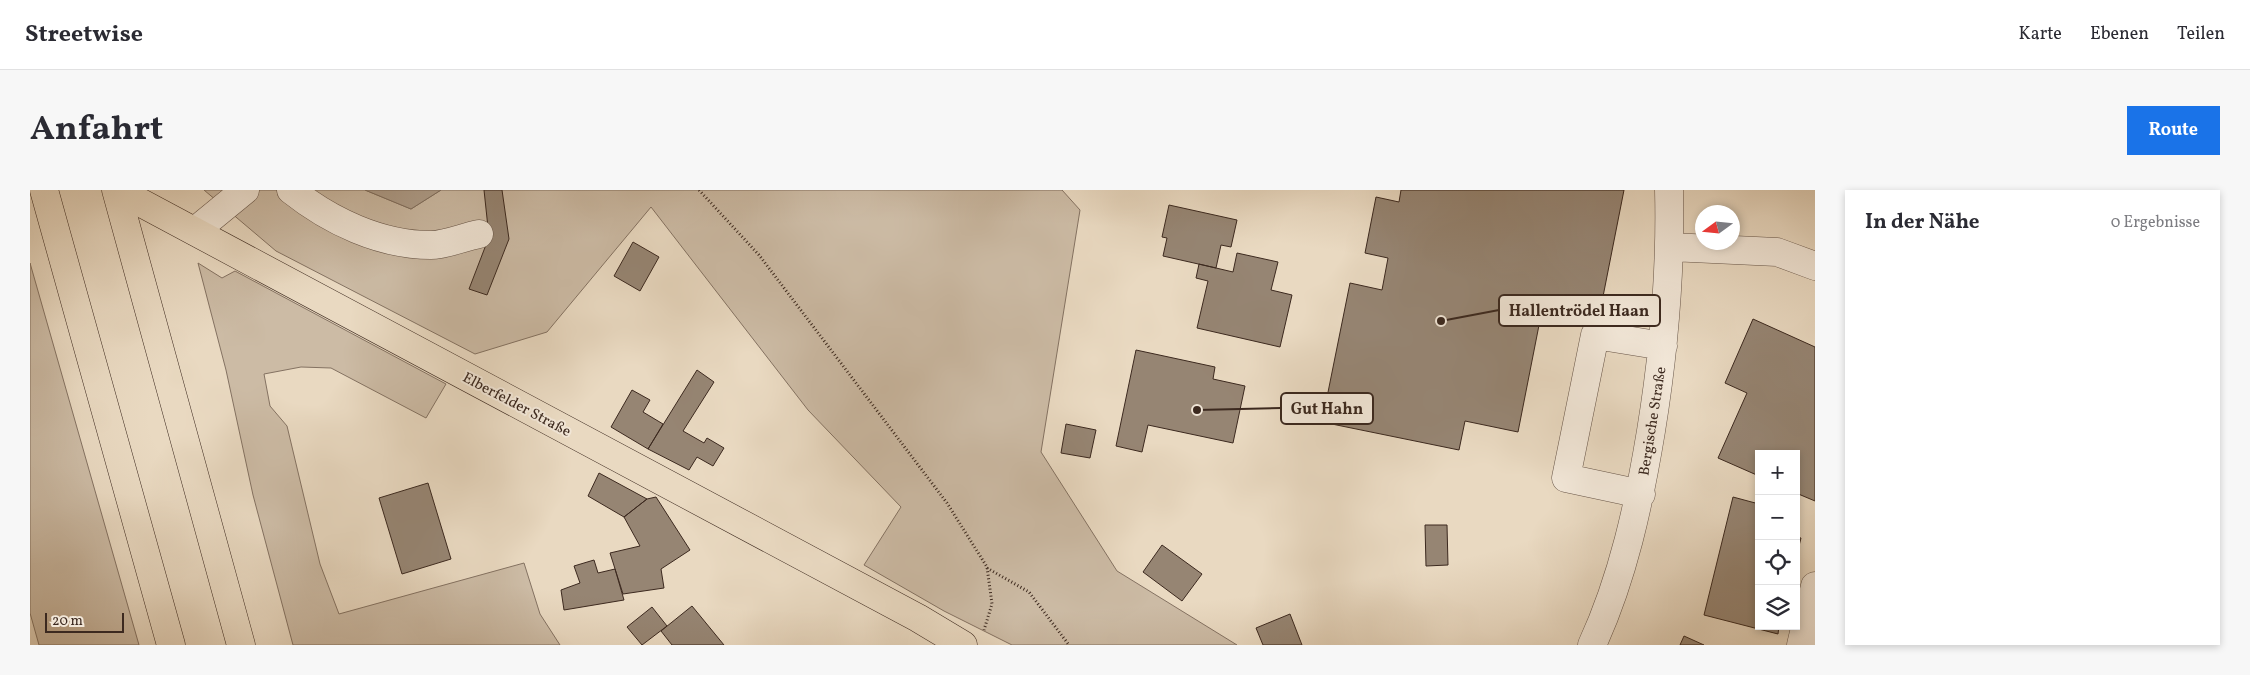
<!DOCTYPE html>
<html lang="de">
<head>
<meta charset="utf-8">
<style>
  :root { --surface:#fff; --page:#f7f7f7; --text:#2b2b33; --muted:#7c7c81; --line:#e1e1e2; --accent:#1a73e8 }
  body { margin:0; font-family:Vollkorn,serif; background:var(--page); color:var(--text) }
  .controls { position:absolute; right:15px; bottom:15px; display:grid; overflow:hidden; border-radius:0px; box-shadow:0 2px 8px #0003 }
  .controls button { width:45px; height:45px; display:grid; place-items:center; padding:0; border:0; border-bottom:1px solid var(--line); background:var(--surface); color:var(--text); font:25px sans-serif }
  .compass { position:absolute; left:1665px; top:15px; width:45px; height:45px; border-radius:50%; background:var(--surface); box-shadow:0 2px 8px #0003; rotate:255deg }
  .scale { position:absolute; left:15px; bottom:12px; width:79px; box-sizing:border-box; padding-left:5px; border:2px solid #3c291f; border-top:0; font-size:14px; line-height:18px; white-space:nowrap; color:#3c291f; -webkit-text-stroke:4px #f1e6d7; paint-order:stroke }
  .list { margin:0; padding:0; list-style:none }
  h2 { display:flex; justify-content:space-between; align-items:center; height:65px; margin:0; padding:0 20px; font-size:21px }
  h2 small { font-size:16px; font-weight:400; color:var(--muted) }
  .icon { flex:none; width:28px; height:28px; fill:none; stroke:currentColor; stroke-width:2; stroke-linecap:round; stroke-linejoin:round }
  .map { position:relative; flex:none; width:1785px; height:455px; overflow:hidden; border-radius:0px }
  header { display:flex; align-items:center; gap:30px; box-sizing:border-box; height:70px; padding:0 25px; background:var(--surface); border-bottom:1px solid var(--line) }
  header strong { font-size:24px }
  nav { display:flex; gap:28px; margin-inline-start:auto; font-size:18px }
  .intro { display:flex; align-items:center; justify-content:space-between; box-sizing:border-box; height:120px; padding:0 30px }
  h1 { margin:0; font-size:35px }
  .button { padding:12px 22px; border-radius:0px; background:var(--accent); color:#fff; font-size:18px; font-weight:700 }
  main { display:flex; gap:30px; padding:0 30px }
  aside { flex:1; background:var(--surface); border-radius:0px; box-shadow:0 2px 8px #0003 }
  .map>svg:first-child { display:block }
</style>
</head>
<body>
<header>
<strong>Streetwise</strong>
<nav><a>Karte</a><a>Ebenen</a><a>Teilen</a></nav>
</header>
<div class="intro"><h1>Anfahrt</h1><a class="button">Route</a></div>
<main>
<div class="map">
<svg width="1785" height="455" viewBox="0 0 1785 455">
  <rect width="100%" height="100%" fill="#e9d9c1"/>
  <filter id="stains"><feTurbulence type="fractalNoise" baseFrequency=".004" numOctaves="4"/><feColorMatrix values="0 0 0 0 .2 0 0 0 0 .09 0 0 0 0 .02 0 0 0 .5 -.17"/></filter>
  <radialGradient id="worn" r=".72"><stop offset=".6" stop-color="#630" stop-opacity="0"/><stop offset="1" stop-color="#630" stop-opacity=".3"/></radialGradient>
  <path fill="#ccbba5" stroke="#847262" d="M174,0H335L381,19L411,0H1032L1050,20L1011,262L1087,381L1207,455H982L914,421L834,375L871,317L778,220L621,17L517,142L445,164L246,61Z
    M0,73L109,455H9L0,423Z
    M168,73L192,88L205,81L416,194L396,228L301,178L271,177L234,184L240,216L257,236L290,374L309,424L494,373L510,424L530,455H263L223,305L196,180Z"/>
  <path fill="#ae9d8a" stroke="#806f5f" d="M335,0H411L381,19Z"/>
  <path fill="#968573" stroke="#3c291f" d="M454,0H472L479,49L457,105L439,99L459,47Z
    M1371,0H1594L1567,137L1511,125L1488,242L1435,231L1429,260L1292,232L1320,93L1352,100L1358,68L1335,63L1346,7L1369,12Z
    M1139,15L1207,30L1201,57L1191,55L1186,78L1133,66L1137,48L1132,47Z
    M603,52L629,67L610,101L584,86Z
    M1207,63L1248,72L1241,100L1262,105L1250,157L1167,138L1178,91L1166,88L1169,74L1203,82Z
    M1723,129L1785,157V311L1766,303V264H1729V286L1688,268L1717,203L1695,193Z
    M1106,160L1185,177L1183,189L1215,196L1203,253L1118,235L1112,262L1086,256Z
    M667,180L684,192L653,241L674,253L677,248L694,258L683,276L667,267L659,280L618,259Z
    M602,200L620,210L613,222L633,234L618,259L581,237Z
    M1036,234L1066,240L1060,268L1031,263Z
    M569,283L617,309L594,327L558,306Z
    M398,293L421,369L372,384L349,308Z
    M626,307L660,360L631,379L634,398L593,404L580,363L610,356L594,327L617,309Z
    M1703,307L1729,314V436H1749L1748,444L1674,425Z
    M1395,335H1417L1418,375L1396,376Z
    M1766,347L1771,348L1766,368Z
    M1132,355L1172,384L1152,411L1113,382Z
    M564,370L568,383L585,379L594,410L534,420L531,400L550,393L544,376Z
    M662,416L694,455H642L631,441Z
    M622,417L637,436L612,455L597,437Z
    M1260,424L1272,455H1233L1226,438Z
    M1654,446L1674,455H1650Z"/>
  <g fill="none" stroke-linecap="round" stroke-linejoin="round">
    <g stroke="#675548" stroke-width="29">
      <path id="minor" d="M261,0C300,31 350,55 401,55C416,55 434,47 449,44
        M165,41L215,0
        M1640,57L1747,62L1785,76
        M1611,304L1536,288L1565,145L1633,156
        M1562,455C1593,388 1609,314 1621,241C1634,161 1641,81 1639,0
        M1771,455L1785,396"/>
    </g>
    <g stroke="#3c291f" stroke-width="29">
      <path id="major" d="M87,0L888,428L933,455"/>
    </g>
    <g stroke="#3c291f" stroke-width="29">
      <path id="highway" d="M14,0L141,455
        M86,0L211,455"/>
    </g>
    <path stroke="#3c291f" stroke-width="3" stroke-dasharray="1 2.5" stroke-linecap="butt" d="M669,0L729,65L917,313L957,377L962,414L954,440
      M957,378L999,402L1039,455"/>
    <use href="#minor" stroke="#f1e6d7" stroke-width="28"/>
    <use href="#major" stroke="#e9d9c1" stroke-width="28"/>
    <use href="#highway" stroke="#e9d9c1" stroke-width="28"/>
  </g>
  <g text-anchor="middle" stroke-width="4" stroke-linejoin="round" paint-order="stroke">
    <g font-size="15" fill="#3c291f" stroke="#f1e6d7">
      <text transform="translate(487 214) rotate(28)" y="5">Elberfelder Straße</text>
      <text transform="translate(1622 231) rotate(-81)" y="5">Bergische Straße</text>
    </g>
  </g>
  <path fill="none" stroke="#3c291f" stroke-width="2" d="M1411 131L1469 120M1167 220L1251 218"/>
  <g fill="#3c291f" stroke="#f1e6d7" stroke-width="2">
    <circle cx="1411" cy="131" r="5"/>
    <circle cx="1167" cy="220" r="5"/>
  </g>
  <g fill="#f1e6d7" stroke="#3c291f" stroke-width="2">
    <rect x="1469" y="105" width="161" height="31" rx="5"/>
    <rect x="1251" y="203" width="92" height="31" rx="5"/>
  </g>
  <g font-size="16" text-anchor="middle" font-weight="bold" fill="#3c291f">
    <text x="1549" y="126">Hallentrödel Haan</text>
    <text x="1297" y="224">Gut Hahn</text>
  </g>
  <rect width="100%" height="100%" filter="url(#stains)"/>
  <rect width="100%" height="100%" fill="url(#worn)"/>
</svg>
<div class="controls">
<button>+</button>
<button>−</button>
<button><svg class="icon" aria-label="locate" viewBox="0 0 24 24"><circle cx="12" cy="12" r="6"/><path d="M12 2v4M12 18v4M2 12h4M18 12h4"/></svg></button>
<button><svg class="icon" aria-label="layers" viewBox="0 0 24 24"><path d="M12 4l9 5-9 5-9-5zM3 14l9 5 9-5"/></svg></button>
</div>
<svg class="compass" viewBox="-18 -18 36 36"><path d="M0-13l5 13h-10z" fill="#e53935"/><path d="M0 13l5-13h-10z" fill="#7c7c81"/></svg>
<div class="scale">20 m</div>
</div>
<aside>
<h2>In der Nähe<small>0 Ergebnisse</small></h2>
<ul class="list">
</ul>
</aside>
</main>
</body>
</html>
